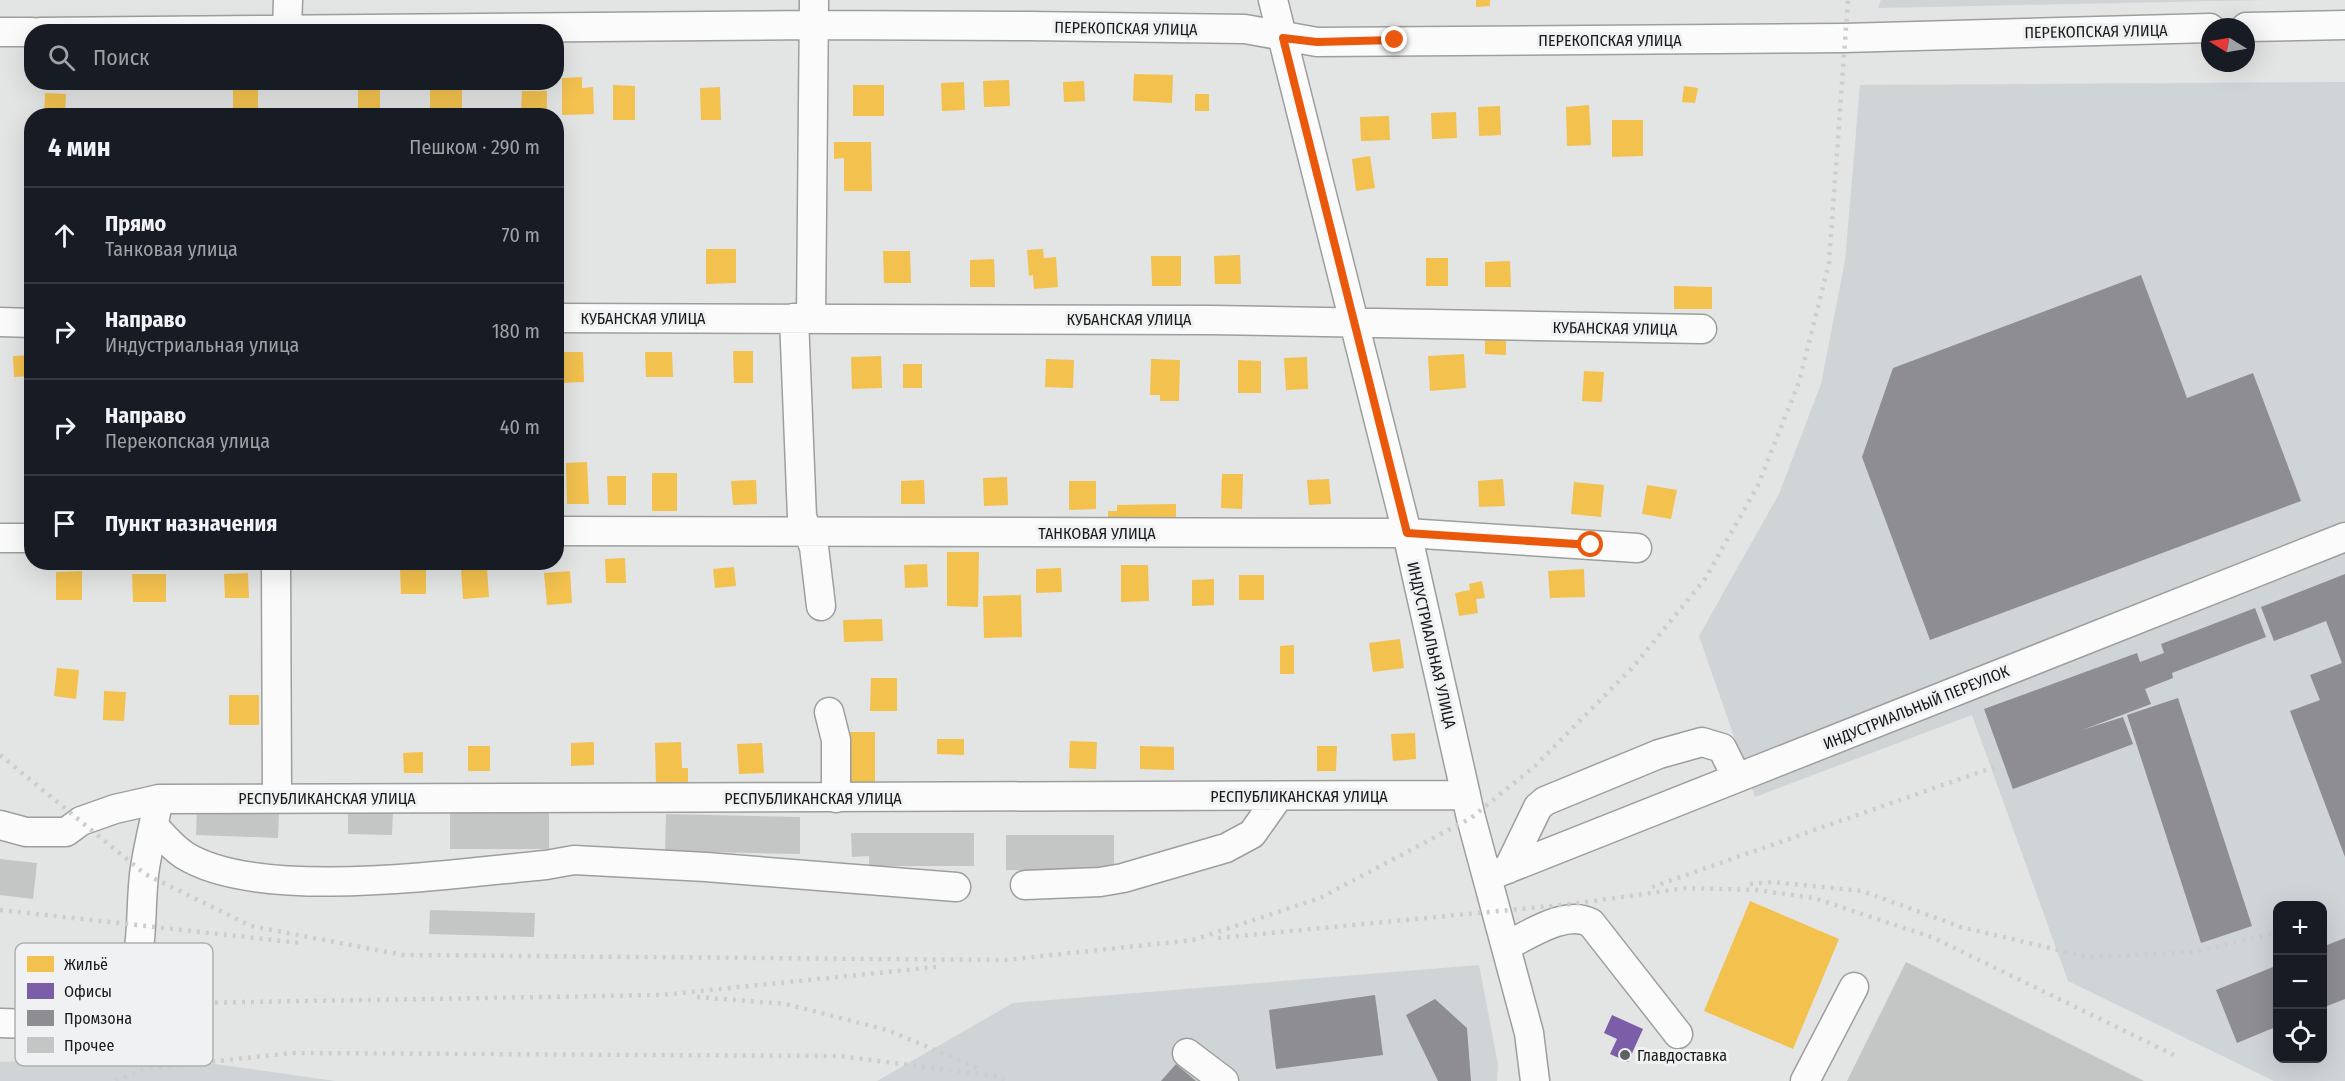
<!DOCTYPE html>
<html lang="ru">
<head>
<meta charset="utf-8">
<style>
  :root { --surface:#171b24; --page:#20242c; --text:#f1f3f6; --muted:#9ea1a6; --line:#363941 }
  body { margin:0; font-family:"Fira Sans Condensed",sans-serif; background:var(--page); color:var(--text) }
  .controls { position:absolute; right:18px; bottom:18px; display:grid; overflow:hidden; border-radius:12px; box-shadow:0 6px 24px #0002 }
  .controls button { width:54px; height:54px; display:grid; place-items:center; padding:0; border:0; border-bottom:2px solid var(--line); background:var(--surface); color:var(--text); font:30px sans-serif }
  .compass { position:absolute; left:2201px; top:18px; width:54px; height:54px; border-radius:50%; background:var(--surface); box-shadow:0 6px 24px #0002; rotate:281deg }
  .stop { position:absolute; width:18px; height:18px; margin:-14px; border:4px solid #ea580c; border-radius:50%; background:#fff }
  .stop.end { background:#ea580c; border-color:#fff; box-shadow:0 2px 6px #0008 }
  .list { margin:0; padding:0; list-style:none }
  h2 { display:flex; justify-content:space-between; align-items:center; height:78px; margin:0; padding:0 24px; font-size:26px }
  h2 small { font-size:20px; font-weight:400; color:var(--muted) }
  .list li { display:grid; grid-template-columns:39px 1fr auto; gap:18px; align-items:center; box-sizing:border-box; height:96px; padding:0 24px; border-top:2px solid var(--line) }
  .list b { display:block; font-size:22px; white-space:nowrap }
  .list p { margin:0; font-size:20px; white-space:nowrap; color:var(--muted) }
  .list em { font-size:20px; font-style:normal; color:var(--muted) }
  .icon { flex:none; width:33px; height:33px; fill:none; stroke:currentColor; stroke-width:2; stroke-linecap:round; stroke-linejoin:round }
  .map { position:relative; flex:none; width:2345px; height:1081px; overflow:hidden }
  .search { position:absolute; background:var(--surface); box-shadow:0 6px 24px #0002; left:24px; top:24px; width:540px; height:66px; display:flex; align-items:center; gap:15px; box-sizing:border-box; padding:0 21px; border-radius:24px; color:var(--muted); font-size:22px }
  .panel { position:absolute; background:var(--surface); box-shadow:0 6px 24px #0002; left:24px; top:108px; width:540px; height:462px; border-radius:24px }
  .map>svg:first-child { display:block }
</style>
</head>
<body>
<div class="map">
<svg width="2345" height="1081" viewBox="0 0 2345 1081">
  <rect width="100%" height="100%" fill="#e3e4e4"/>
  <path fill="#cfd4d7" fill-rule="evenodd" d="M1881,0H2268L1878,8Z
    M2345,82V1081H2274L2068,981L1972,715L1755,797L1699,636L1779,494L1821,384L1845,261L1860,85ZM2278,906H2322V1058H2278Z
    M1479,965L1498,1064L1497,1081H877L1013,1003Z
    M151,1055L335,1081H0V1062Z"/>
  <path fill="#f2c14e" d="M1476,0H1490V6L1476,7Z
    M1134,74L1173,75L1172,103L1133,101Z
    M582,77V88L593,87L594,114L562,115V78Z
    M1009,80L1010,106L984,107L983,81Z
    M1084,81L1085,101L1064,102L1063,82Z
    M964,82L965,110L942,111L941,83Z
    M233,83H258V116H233Z
    M430,84H462V114H430Z
    M613,85L635,86V120H613Z
    M853,85H884V116H853Z
    M358,86H380V116H358Z
    M1684,86L1698,88L1695,103L1682,102Z
    M720,87L721,120H701L700,88Z
    M522,91H547V112H521Z
    M45,93L66,94L65,116H44Z
    M1195,94H1209V111H1195Z
    M1589,105L1591,145L1567,146L1566,107Z
    M1500,106L1501,135L1479,136L1478,107Z
    M1456,112L1457,138L1432,139L1431,113Z
    M1389,116L1390,140L1361,141L1360,117Z
    M1612,120H1643V156L1612,157Z
    M834,142H871L872,191H844V158L834,159Z
    M1370,156L1375,188L1356,191L1352,159Z
    M706,249H736V283L706,284Z
    M1043,249L1044,258L1056,257L1058,287L1034,289L1033,275L1029,276L1027,250Z
    M883,251H910L911,283H884Z
    M1240,255L1241,284H1215L1214,256Z
    M1151,256H1181V286H1152Z
    M1426,258H1448V286H1426Z
    M994,259L995,287H970V260Z
    M1510,261L1511,287H1485V262Z
    M1674,286L1712,287V309H1674Z
    M1485,333H1506V355L1485,354Z
    M733,351H753V383H734Z
    M561,352H583L584,382L562,383Z
    M645,352H672L673,377H646Z
    M1464,354L1466,388L1430,391L1428,356Z
    M32,355V376L14,377L13,356Z
    M881,356L882,388L852,389L851,357Z
    M1307,357L1308,389L1286,390L1284,358Z
    M1046,359L1074,360L1073,388L1045,387Z
    M1151,359L1180,360L1179,401H1160V395H1150Z
    M1238,360L1261,361V393H1238Z
    M903,364H922V388H903Z
    M1584,371L1604,372L1602,402L1582,401Z
    M587,462L589,504H567L566,463Z
    M652,473H677V511H652Z
    M1222,474H1243L1242,509L1221,508Z
    M607,476H626V505H608Z
    M1007,477L1008,505L984,506L983,478Z
    M1329,479L1331,504L1309,505L1307,480Z
    M1503,479L1505,506L1479,507L1478,481Z
    M756,480L757,504L733,505L731,481Z
    M924,480L925,504H901V481Z
    M1069,481H1096V509L1069,510Z
    M1574,482L1604,485L1601,517L1571,514Z
    M1647,485L1677,490L1671,519L1642,514Z
    M1176,504V520L1108,521V511H1117V505Z
    M947,552H979L978,607L947,606Z
    M625,558L626,583H606L605,559Z
    M927,564L928,587L905,588L904,565Z
    M1121,565H1148L1149,601L1121,602Z
    M400,567H426V594H401Z
    M734,567L736,586L715,588L713,569Z
    M487,568L489,597L463,599L461,569Z
    M1061,568L1062,592L1036,593V569Z
    M1584,569L1585,597L1550,598L1548,571Z
    M82,571V600H56V572Z
    M570,571L572,603L547,605L544,573Z
    M248,573L249,598H225L224,574Z
    M132,574H166V602H133Z
    M1239,575H1264V600H1239Z
    M1214,579V605L1192,606V580Z
    M1482,581L1485,598L1476,599L1478,613L1459,616L1455,593L1470,590L1469,584Z
    M1021,595L1022,637L984,638L983,596Z
    M882,619L883,641L844,642L843,620Z
    M1400,639L1404,668L1373,672L1369,643Z
    M1294,645V674H1280V646Z
    M57,668L79,670L76,699L54,696Z
    M871,678H897V711H870Z
    M104,691L126,692L124,721L103,720Z
    M229,695H259V725H229Z
    M846,732H875V784H846Z
    M1415,733L1416,759L1393,761L1391,734Z
    M937,739H964V755L937,754Z
    M1070,741L1097,742L1096,769L1069,768Z
    M594,742V765L571,766V743Z
    M681,742L682,768H688V783L656,784L655,743Z
    M762,743L764,773L739,774L737,744Z
    M468,746H490V771H468Z
    M1140,746L1174,747V770L1140,769Z
    M1317,746H1337L1336,771H1317Z
    M423,752V773H404L403,753Z
    M1750,901L1839,939L1793,1049L1704,1011Z"/>
  <path fill="#7b5ea7" d="M1612,1015L1643,1029L1628,1062L1610,1054L1617,1039L1604,1033Z"/>
  <path fill="#8d8d92" d="M2141,275L2187,398L2253,373L2301,501L1930,640L1862,457L1893,368Z
    M2345,574V857L2290,711L2320,700L2310,675L2342,663L2326,621L2274,641L2261,607Z
    M2255,608L2266,637L2172,673L2173,678L2145,689L2151,704L2082,730L2123,717L2133,744L2013,789L1984,709L2137,653L2140,662L2164,653L2161,644Z
    M2178,698L2252,926L2201,943L2127,715Z
    M2345,938V999L2322,1008V947Z
    M2278,965V1026L2237,1043L2216,990Z
    M1375,995L1383,1055L1276,1069L1269,1010Z
    M1435,999L1467,1028L1471,1081H1438L1406,1015Z
    M1176,1064L1196,1081H1161Z"/>
  <path fill="#c4c5c5" d="M197,808L279,812L278,838L196,835Z
    M450,809H549V849H450Z
    M348,812H393L392,835L348,834Z
    M666,814L800,817V854L665,851Z
    M851,833H974V866H869V856L852,857Z
    M1006,835H1114V870H1006Z
    M0,859L37,863L33,899L0,895Z
    M430,910L535,913L534,937L429,934Z
    M1906,962L2144,1081H1847Z"/>
  <g fill="none" stroke-linecap="round" stroke-linejoin="round">
    <g stroke="#9d9e9e" stroke-width="31">
      <path id="minor" d="M1273,0L1407,533L1471,818L1529,1033L1535,1081
        M2246,27L2345,25
        M287,30L288,0
        M0,32H32
        M40,32L814,25L1029,26L1245,29L1317,42L1844,38L2210,28
        M556,318L1211,320L1702,329
        M794,318L802,517L814,547L821,606
        M811,318L814,0
        M0,322L32,323
        M556,531L1407,533L1637,548
        M0,538H32
        M276,562L277,797
        M829,712L836,740V798
        M159,799L1466,795
        M0,825L26,832H66L81,821L115,809L159,799C154,824 147,850 144,875C138,926 150,997 91,1020C69,1029 25,1023 0,1023
        M154,826C163,836 172,847 184,855C260,903 456,873 546,865L574,860L706,867L956,887
        M1508,869L1538,807L1545,801L1659,754L1702,742L1722,748L1737,778
        M1487,877L2345,537
        M1025,885L1100,882L1123,878L1226,848L1252,834L1279,796
        M1506,946C1529,935 1566,909 1591,923L1678,1034
        M1187,1053L1224,1081
        M1805,1081L1854,987"/>
    </g>
    <use href="#minor" stroke="#fbfbfb" stroke-width="28"/>
    <path stroke="#cdcdce" stroke-width="4.5" stroke-dasharray="3 6" stroke-linecap="butt" d="M0,755L145,874L251,926L403,955L1005,960L1193,940L1320,898L1471,818L1535,766L1633,667L1705,579L1758,485L1799,382L1829,263L1848,0
      M1750,884L1772,882L1862,891L1961,927L2088,957L2196,952L2278,932
      M1652,887L1997,766
      M0,910L301,943
      M1218,938L1572,904L1686,888L1757,890L1814,898L1934,938L2174,1055
      M697,997L786,1004L887,1030L980,1069
      M188,1003L661,995L936,967
      M116,1081L144,1069L292,1053L839,1056L997,1076L1008,1081"/>
  </g>
  <g fill="none" stroke-linecap="round" stroke-linejoin="round">
    <path stroke="#ea580c" stroke-width="8" d="M1395,40L1317,42L1283,38L1407,533L1591,545"/>
  </g>
  <circle fill="#606161" stroke="#eff1f3" stroke-width="2" cx="1625" cy="1055" r="6"/>
  <g text-anchor="middle" stroke-width="6" stroke-linejoin="round" paint-order="stroke">
    <g font-size="16" fill="#1a1a1b" stroke="#eff1f3">
      <text transform="translate(1126 28) rotate(1)" y="6">ПЕРЕКОПСКАЯ УЛИЦА</text>
      <text transform="translate(2096 31) rotate(-1)" y="6">ПЕРЕКОПСКАЯ УЛИЦА</text>
      <text x="1610" y="46">ПЕРЕКОПСКАЯ УЛИЦА</text>
      <text x="643" y="324">КУБАНСКАЯ УЛИЦА</text>
      <text x="1129" y="325">КУБАНСКАЯ УЛИЦА</text>
      <text transform="translate(1615 328) rotate(1)" y="6">КУБАНСКАЯ УЛИЦА</text>
      <text x="1097" y="539">ТАНКОВАЯ УЛИЦА</text>
      <text transform="translate(1432 645) rotate(77)" y="6">ИНДУСТРИАЛЬНАЯ УЛИЦА</text>
      <text transform="translate(1916 707) rotate(-22)" y="6">ИНДУСТРИАЛЬНЫЙ ПЕРЕУЛОК</text>
      <text x="1299" y="802">РЕСПУБЛИКАНСКАЯ УЛИЦА</text>
      <text x="327" y="804">РЕСПУБЛИКАНСКАЯ УЛИЦА</text>
      <text x="813" y="804">РЕСПУБЛИКАНСКАЯ УЛИЦА</text>
    </g>
    <g font-size="16" fill="#1a1a1b" stroke="#eff1f3" text-anchor="start">
      <text x="1637" y="1061">Главдоставка</text>
    </g>
  </g>
  <rect x="15" y="943" width="198" height="123" rx="9" fill="#eff1f3" stroke="#afb0b2" stroke-width="1.5"/>
  <rect x="27" y="956" width="27" height="16" fill="#f2c14e"/>
  <rect x="27" y="983" width="27" height="16" fill="#7b5ea7"/>
  <rect x="27" y="1010" width="27" height="16" fill="#8d8d92"/>
  <rect x="27" y="1037" width="27" height="16" fill="#c4c5c5"/>
  <g font-size="16" fill="#1a1a1b">
    <text x="64" y="970">Жильё</text>
    <text x="64" y="997">Офисы</text>
    <text x="64" y="1024">Промзона</text>
    <text x="64" y="1051">Прочее</text>
  </g>
</svg>
<div class="controls">
<button>+</button>
<button>−</button>
<button><svg class="icon" aria-label="locate" viewBox="0 0 24 24"><circle cx="12" cy="12" r="6"/><path d="M12 2v4M12 18v4M2 12h4M18 12h4"/></svg></button>
</div>
<svg class="compass" viewBox="-18 -18 36 36"><path d="M0-13l5 13h-10z" fill="#e53935"/><path d="M0 13l5-13h-10z" fill="#9ea1a6"/></svg>
<div class="stop" style="left:1591px;top:545px"></div>
<div class="stop end" style="left:1395px;top:40px"></div>
<div class="search"><svg class="icon" aria-label="search" viewBox="0 0 24 24"><circle cx="10" cy="10" r="6"/><path d="M15 15l6 6"/></svg>Поиск</div>
<section class="panel">
<h2>4 мин<small>Пешком · 290 m</small></h2>
<ul class="list">
<li><svg class="icon" aria-label="ahead" viewBox="0 0 24 24"><path d="M12 20V5M6 11l6-6 6 6"/></svg><div><b>Прямо</b><p>Танковая улица</p></div><em>70 m</em></li>
<li><svg class="icon" aria-label="right" viewBox="0 0 24 24"><path d="M7 20v-9h11M14 6l5 5-5 5"/></svg><div><b>Направо</b><p>Индустриальная улица</p></div><em>180 m</em></li>
<li><svg class="icon" aria-label="right" viewBox="0 0 24 24"><path d="M7 20v-9h11M14 6l5 5-5 5"/></svg><div><b>Направо</b><p>Перекопская улица</p></div><em>40 m</em></li>
<li><svg class="icon" aria-label="arrive" viewBox="0 0 24 24"><path d="M6 21V4h12l-3 4 3 4H6"/></svg><div><b>Пункт назначения</b></div></li>
</ul>
</section>
</div>
</body>
</html>
